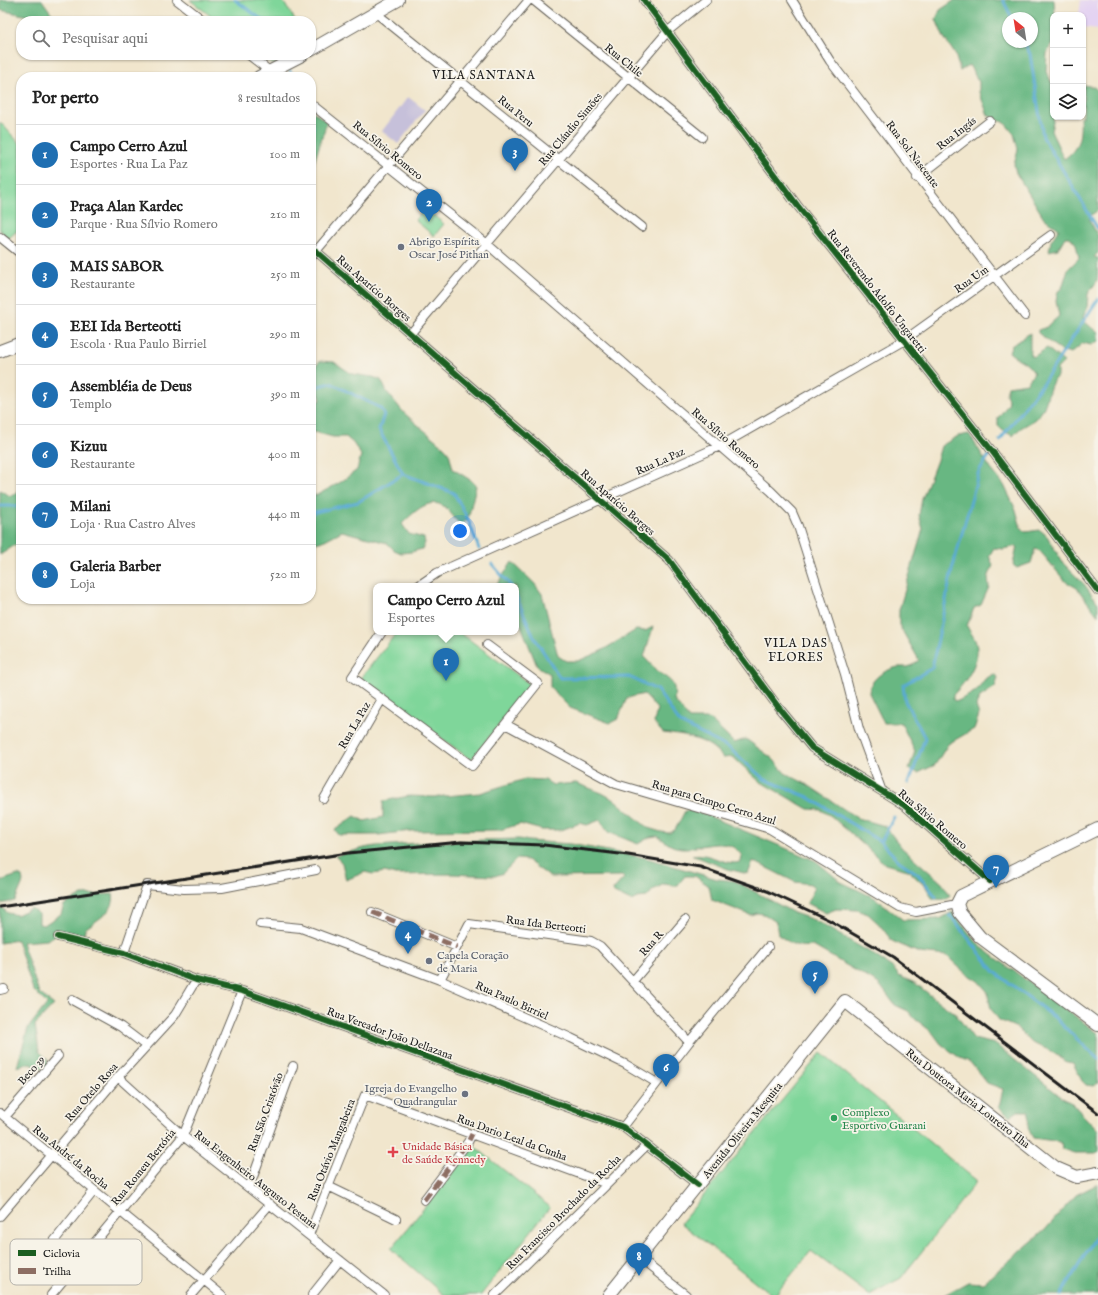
<!DOCTYPE html>
<html lang="pt">
<head>
<meta charset="utf-8">
<style>
  :root { --surface:#fff; --page:#f2f2f2; --text:#222; --muted:#767676; --line:#e0e0e0; --accent:#1f6fb2 }
  body { margin:0; font-family:"IM FELL English",serif; background:var(--page); color:var(--text) }
  .controls { position:absolute; right:12px; top:12px; display:grid; overflow:hidden; border-radius:8px; box-shadow:0 1px 3px #0004 }
  .controls button { width:36px; height:36px; display:grid; place-items:center; padding:0; border:0; border-bottom:1px solid var(--line); background:var(--surface); color:var(--text); font:20px sans-serif }
  .compass { position:absolute; left:1002px; top:12px; width:36px; height:36px; border-radius:50%; background:var(--surface); box-shadow:0 1px 3px #0004; rotate:330deg }
  .you { position:absolute; left:460px; top:531px; width:14px; height:14px; margin:-10px; border:3px solid #fff; border-radius:50%; background:#1a73e8; box-shadow:0 0 0 6px #1a73e833 }
  .badge { display:grid; place-items:center; width:26px; height:26px; border-radius:50%; background:var(--accent); color:#fff; font-size:13px; font-weight:700 }
  .pin { position:absolute; translate:-50% -33px; filter:drop-shadow(0 1px 2px #0008) }
  .pin::after { content:''; position:absolute; top:21px; width:14px; height:12px; background:inherit; clip-path:polygon(0 0,100% 0,50% 100%) }
  .popup { position:absolute; left:373px; top:583px; width:146px; height:52px; box-sizing:border-box; display:grid; place-content:center; border-radius:8px; background:var(--surface); filter:drop-shadow(0 1px 3px #0005); font-size:13px; white-space:nowrap; color:var(--muted) }
  .popup b { font-size:15px; color:var(--text) }
  .popup::after { content:''; position:absolute; left:50%; top:100%; margin-left:-8px; border:8px solid transparent; border-top-color:var(--surface) }
  .list { margin:0; padding:0; list-style:none }
  h2 { display:flex; justify-content:space-between; align-items:center; height:52px; margin:0; padding:0 16px; font-size:17px }
  h2 small { font-size:13px; font-weight:400; color:var(--muted) }
  .list li { display:grid; grid-template-columns:26px 1fr auto; gap:12px; align-items:center; box-sizing:border-box; height:60px; padding:0 16px; border-top:1px solid var(--line) }
  .list b { display:block; font-size:15px; white-space:nowrap }
  .list p { margin:0; font-size:13px; white-space:nowrap; color:var(--muted) }
  .list em { font-size:13px; font-style:normal; color:var(--muted) }
  .icon { flex:none; width:22px; height:22px; fill:none; stroke:currentColor; stroke-width:2; stroke-linecap:round; stroke-linejoin:round }
  .map { position:relative; flex:none; width:1098px; height:1295px; overflow:hidden }
  .search { position:absolute; background:var(--surface); box-shadow:0 1px 3px #0004; left:16px; top:16px; width:300px; height:44px; display:flex; align-items:center; gap:10px; box-sizing:border-box; padding:0 14px; border-radius:16px; color:var(--muted); font-size:15px }
  .panel { position:absolute; background:var(--surface); box-shadow:0 1px 3px #0004; left:16px; top:72px; width:300px; height:532px; border-radius:16px }
  .map>svg:first-child { display:block }
</style>
</head>
<body>
<div class="map">
<svg width="1098" height="1295" viewBox="0 0 1098 1295">
  <rect width="100%" height="100%" fill="#f7f3e8"/>
  <filter id="ink" filterUnits="userSpaceOnUse"><feTurbulence type="fractalNoise" baseFrequency=".025" numOctaves="2"/><feDisplacementMap in="SourceGraphic" scale="8" xChannelSelector="R" yChannelSelector="G"/><feConvolveMatrix kernelMatrix="1 2 1 2 8 2 1 2 1" color-interpolation-filters="sRGB"/></filter>
  <filter id="wash" filterUnits="userSpaceOnUse"><feTurbulence type="fractalNoise" baseFrequency=".012" numOctaves="4" result="noise"/><feDisplacementMap in="SourceGraphic" scale="16" xChannelSelector="R" yChannelSelector="G"/><feGaussianBlur stdDeviation="0.9" result="paint"/><feColorMatrix in="noise" values="0 0 0 0 0 0 0 0 0 0 0 0 0 0 0 0 0 1.4 0 .05"/><feComposite in="paint" operator="in"/></filter>
  <g filter="url(#wash)">
    <rect width="100%" height="100%" fill="#f1e6cd"/>
    <path fill="#e4d3f2" d="M1081,0H1098V30L1083,28V15H1079Z"/>
    <path fill="#c6c0da" d="M408,97L425,110L398,144L382,131Z"/>
    <path fill="#7fd69a" stroke="#4e795b" d="M190,0H282L296,21H217Z
      M260,55H289L273,65Z
      M0,122L21,145V227L8,239L0,230Z
      M425,208L444,224L434,236L415,220Z
      M397,632H459L531,685L471,760L361,678Z
      M821,1053L977,1181L901,1278L869,1295L811,1251L775,1295H772L681,1223Z
      M474,1146L550,1207L481,1295H444L391,1249Z"/>
    <path fill="#67b782" stroke="#426a4f" fill-rule="evenodd" d="M0,0H42L57,21H40L38,18L0,10Z
      M955,0H1054L1055,15H1053V42L1047,53L1046,72L1053,85L1054,117L1051,131L1064,159C1080,148 1081,135 1080,117H1083L1084,85L1094,87L1098,91V210L1090,216V221L1098,236V253L1094,257L1098,258L1097,281L1088,294L1087,308L1083,317L1085,322L1098,333V341L1091,345L1083,343L1071,353L1060,350L1038,333V330L1047,327L1059,316L1056,301L1058,291L1062,288L1068,269L1079,258L1076,244L1070,237H1065L1058,249L1049,251L1051,241L1059,229L1044,218L1016,173L1014,164L1018,149L1014,134L1004,122L996,120L988,115L979,92V82L969,65L960,71L955,54L943,36L936,19L940,10ZM1008,18H1032V42H1008Z
      M311,110L327,122L311,172Z
      M1030,333V355L1033,357L1047,348L1064,362L1057,369V376C1046,387 1049,407 1037,417C1028,426 1021,425 1013,436L1002,430L998,425V418L1009,403L1006,394L1008,386L1027,383L1034,373C1026,360 1020,362 1009,352L1011,346Z
      M320,361L334,362L352,374L373,377L381,380L387,392L404,413L445,448L449,453L453,469L472,481L476,486L468,519L461,524C454,520 453,515 448,510C432,493 414,512 402,524L409,534L424,538L425,543L422,549L411,552L401,553L394,550L387,543L342,531L323,541L311,544V490L315,496L341,482L357,470L361,455L353,443L346,437H333L314,432L311,433V405L321,400L319,394L311,396V370Z
      M969,434L991,469L1004,485L1016,510L1021,528L1025,532L1040,530L1047,536L1063,563L1084,584L1098,603V616L1077,588L1065,581L1040,551L1035,549L1031,563L1017,568L1013,565L1017,546L1003,549L994,548L989,556L993,565L988,578L989,587L981,605L974,608L967,626C969,631 973,635 975,640C983,659 966,682 953,695V700L958,701L976,691L985,679L994,674L998,677L995,687L980,697L976,706L979,715L974,729L948,744L935,765L918,773L909,769L915,751L901,723H884L869,693C870,678 885,670 898,667C901,667 905,667 908,667C912,666 916,662 919,660L899,625V610L923,529L919,515L922,499L937,460L941,446L958,436Z
      M21,485V544L15,545L0,555V490L10,496L16,494Z
      M512,562L534,583L542,594L558,656L566,661H578L601,651L636,630L645,631L653,627L644,657C648,661 651,665 655,669C668,681 677,679 674,700L689,719H709L734,743L746,739L773,759L785,773L808,785L857,818L885,826L902,848L942,883L950,895C946,901 938,900 932,898L926,887L908,870L885,864L831,816L821,810L808,809L759,781L733,757L723,758C708,738 686,736 663,733L654,723L657,709L644,694L627,698L618,719L610,723L570,708L550,687V674L537,666L520,623L516,618V586H496Z
      M525,779L545,780L553,785L576,783L602,793L615,800L648,828L661,832L669,833L675,830L685,811L692,809L816,861L841,882L875,898L903,920L940,919L952,912L980,946L1098,1033V1083L1093,1086L1086,1085L1082,1081L1073,1063L1067,1062L1049,1050L1032,1043L1017,1028L999,1020L991,1009L987,991L978,981L964,972L947,956L919,953L892,941L879,924L868,914L857,910L836,909L826,913L807,903L814,889L811,884L795,882L753,861L748,874L728,869L692,855C709,851 725,867 741,862L742,856C728,834 702,849 682,848C669,847 667,842 657,836L650,837L638,844L608,832L600,820L587,825L580,823L561,830H542L520,824L500,830L411,831L378,835H339L335,830L355,816L364,821L383,817V801L409,796L434,797L480,793Z
      M519,839L529,841L570,844L646,858L717,879L735,881L794,913L814,920L871,953L893,968L899,976L915,983L944,1006L954,1012L974,1039L995,1044L1064,1099L1071,1102L1098,1131V1153H1074L1062,1149L1061,1142L1033,1138L1028,1128L1029,1111H1018L1010,1117L999,1107L1003,1089L987,1083L970,1062L960,1058L941,1044L932,1032L915,1019L908,1011L895,1005L879,984L813,946C796,948 792,944 778,935L776,922L764,914L757,913L750,915L712,900L709,886L695,876H685L677,886L664,884L653,890L647,897L637,898L631,901L614,893L613,890L624,878L622,876L550,877L527,860L517,859L503,873L495,876L452,874L395,875L385,872L373,874L365,872L346,880L342,863L335,856C349,853 363,847 377,846C424,842 472,840 519,839Z
      M18,875L22,877L23,882L15,901L0,904V881Z
      M113,894C117,911 96,920 85,929L84,934L74,939L56,935L47,940L22,942L39,993L54,1005L35,1025L39,1051L47,1059L48,1068H39L31,1063L17,1067L28,1028L47,1004L33,990L17,940L0,943V906L8,913L17,915L31,908L39,914V924L44,925L61,914L64,905L82,895Z
      M1098,1184V1295H944L968,1282L983,1283L1045,1230L1076,1195Z"/>
    <g fill="none" stroke-linecap="round" stroke-linejoin="round">
      <path stroke="#59aad4" stroke-width="3" d="M235,0L264,21
        M1003,0L1012,18
        M1024,42L1030,54L1043,137L1098,229
        M288,66L293,77
        M311,122L313,127L311,131
        M311,388L331,383L380,408L384,414L379,430L403,474L454,493L468,519L479,549
        M1000,440L1043,383L1098,299
        M0,506H21
        M311,513L358,502L403,474
        M492,564L511,586
        M516,596L534,637L560,678L629,677L657,690L680,723L729,748L764,779L808,797L881,842L899,861L918,874L936,897
        M909,783L925,738L905,701L903,685L932,668L952,570L979,471L992,451
        M881,842L894,817
        M950,915L995,972L1054,1017L1098,1059
        M1061,1295L1098,1233"/>
    </g>
  </g>
  <g filter="url(#ink)">
    <g fill="none" stroke-linecap="round" stroke-linejoin="round">
      <g stroke="#67635a" stroke-width="10">
        <path id="street" d="M177,0L204,21
          M533,0L702,137
          M644,0L797,205L992,451L1098,591
          M792,0L830,61L1025,316
          M376,13L642,227
          M249,55L277,77
          M311,104L487,244L771,491L792,512L798,526L845,674L859,729L881,789
          M917,178L990,121
          M0,237L21,254
          M316,251L669,560L779,708L812,748L904,805L990,881
          M311,257L529,0
          M411,333L668,31L706,0
          M418,586L437,573L720,446L903,341L1051,235
          M382,699L472,766L538,683L487,645
          M507,725L616,784L770,829L900,908L916,912L957,904
          M324,799L382,699L352,677L382,632
          M372,912L457,947
          M260,924L301,928L440,980L571,1038L625,1064L657,1083
          M58,937L124,953L196,980L242,991L623,1127L698,1185
          M124,953L147,885L184,889L222,888L316,870
          M440,980L469,924L591,941L600,946L689,1042
          M633,981L685,920
          M0,990L4,989
          M72,1000L121,1027L146,1046
          M118,1077L183,1136L384,1295
          M0,1113L222,1295
          M5,1117L58,1056
          M623,1127L689,1042L768,947
          M328,1186L396,1219
          M249,1188L293,1066
          M424,1200L468,1142L472,1134
          M0,1216L118,1077L175,1015L196,980
          M309,1235L365,1095L607,1184
          M56,1239L57,1250L73,1268
          M43,1255L94,1191
          M639,1258L686,1295
          M51,1295L183,1136L242,991
          M191,1295L270,1204
          M312,1295L340,1260
          M495,1295L646,1146"/>
      </g>
      <g stroke="#67635a" stroke-width="14">
        <path id="secondary" d="M311,50L398,0
          M259,77L302,55
          M0,351L21,343
          M1098,829L961,896L957,904L960,913L980,937L1098,1025
          M609,1295L845,1001L1056,1168L1077,1177L1098,1173"/>
      </g>
      <use href="#street" stroke="#fff" stroke-width="8"/>
      <use href="#secondary" stroke="#fff" stroke-width="12"/>
      <path stroke="#1c1c1c" stroke-width="3" d="M0,907L348,853L461,842L544,845L628,855L700,867L767,891L829,920L893,957L1098,1113"/>
      <path stroke="#8d6e63" stroke-width="5" stroke-dasharray="10 5" stroke-linecap="butt" d="M372,912L457,947
        M424,1200L468,1142L472,1134"/>
      <g stroke="#f7f3e8" stroke-width="8">
        <path id="cycleway" d="M644,0L797,205L992,451L1098,591
          M316,251L669,560L779,708L812,748L904,805L990,881
          M58,937L124,953L196,980L242,991L623,1127L698,1185"/>
      </g>
      <use href="#cycleway" stroke="#1b5e20" stroke-width="6"/>
    </g>
  </g>
  <g fill="#6b7280" stroke="#f7f3e8" stroke-width="1.5">
    <circle cx="401" cy="247" r="4"/>
    <circle cx="429" cy="961" r="4"/>
    <circle cx="465" cy="1094" r="4"/>
  </g>
  <circle fill="#2e9e5b" stroke="#f7f3e8" stroke-width="1.5" cx="834" cy="1118" r="4"/>
  <path fill="#e0444e" stroke="#f7f3e8" stroke-width="1.5" d="M391 1146h4v4h4v4h-4v4h-4v-4h-4v-4h4z"/>
  <g text-anchor="middle" stroke-width="3.5" stroke-linejoin="round" paint-order="stroke">
    <g font-size="11" fill="#1c1c1c" stroke="#f7f3e8">
      <text transform="translate(624 60) rotate(39)" y="4">Rua Chile</text>
      <text transform="translate(516 111) rotate(39)" y="4">Rua Peru</text>
      <text transform="translate(570 129) rotate(-50)" y="4">Rua Cláudio Simões</text>
      <text transform="translate(956 133) rotate(-38)" y="4">Rua Ingás</text>
      <text transform="translate(388 150) rotate(39)" y="4">Rua Sílvio Romero</text>
      <text transform="translate(913 154) rotate(53)" y="4">Rua Sol Nascente</text>
      <text transform="translate(971 279) rotate(-35)" y="4">Rua Um</text>
      <text transform="translate(374 288) rotate(41)" y="4">Rua Aparício Borges</text>
      <text transform="translate(877 291) rotate(52)" y="4">Rua Reverendo Adolfo Ungaretti</text>
      <text transform="translate(726 438) rotate(41)" y="4">Rua Sílvio Romero</text>
      <text transform="translate(660 461) rotate(-24)" y="4">Rua La Paz</text>
      <text transform="translate(618 502) rotate(41)" y="4">Rua Aparício Borges</text>
      <text transform="translate(354 725) rotate(-60)" y="4">Rua La Paz</text>
      <text transform="translate(714 802) rotate(17)" y="4">Rua para Campo Cerro Azul</text>
      <text transform="translate(933 819) rotate(40)" y="4">Rua Sílvio Romero</text>
      <text transform="translate(546 924) rotate(7)" y="4">Rua Ida Berteotti</text>
      <text transform="translate(651 943) rotate(-49)" y="4">Rua R</text>
      <text transform="translate(512 1000) rotate(24)" y="4">Rua Paulo Birriel</text>
      <text transform="translate(390 1033) rotate(20)" y="4">Rua Vereador João Dellazana</text>
      <text transform="translate(31 1070) rotate(-49)" y="4">Beco 39</text>
      <text transform="translate(91 1092) rotate(-49)" y="4">Rua Otelo Rosa</text>
      <text transform="translate(968 1098) rotate(38)" y="4">Rua Doutora Maria Loureiro Ilha</text>
      <text transform="translate(265 1112) rotate(-70)" y="4">Rua São Cristóvão</text>
      <text transform="translate(742 1130) rotate(-51)" y="4">Avenida Oliveira Mesquita</text>
      <text transform="translate(512 1137) rotate(20)" y="4">Rua Dario Leal da Cunha</text>
      <text transform="translate(331 1150) rotate(-68)" y="4">Rua Otávio Mangabeira</text>
      <text transform="translate(71 1157) rotate(39)" y="4">Rua André da Rocha</text>
      <text transform="translate(143 1167) rotate(-51)" y="4">Rua Romeu Bertória</text>
      <text transform="translate(256 1179) rotate(38)" y="4">Rua Engenheiro Augusto Pestana</text>
      <text transform="translate(563 1212) rotate(-45)" y="4">Rua Francisco Brochado da Rocha</text>
    </g>
    <g font-size="11" fill="#5b616d" stroke="#f7f3e8" text-anchor="start">
      <text x="409" y="245">Abrigo Espírita<tspan x="409" dy="13">Oscar José Pithan</tspan></text>
      <text x="437" y="959">Capela Coração<tspan x="437" dy="13">de Maria</tspan></text>
      <text x="457" y="1092" text-anchor="end">Igreja do Evangelho<tspan x="457" dy="13">Quadrangular</tspan></text>
    </g>
    <g font-size="11" fill="#27864d" stroke="#f7f3e8" text-anchor="start">
      <text x="842" y="1116">Complexo<tspan x="842" dy="13">Esportivo Guarani</tspan></text>
    </g>
    <g font-size="11" fill="#be3a42" stroke="#f7f3e8" text-anchor="start">
      <text x="402" y="1150">Unidade Básica<tspan x="402" dy="13">de Saúde Kennedy</tspan></text>
    </g>
    <g font-size="12" letter-spacing="1" fill="#1c1c1c" stroke="#f7f3e8">
      <text x="484" y="79">VILA SANTANA</text>
      <text x="796" y="647">VILA DAS<tspan x="796" dy="14">FLORES</tspan></text>
    </g>
  </g>
  <rect x="10" y="1239" width="132" height="46" rx="6" fill="#f7f3e8" stroke="#b5b2ab" stroke-width="1"/>
  <rect x="18" y="1250" width="18" height="6" fill="#1b5e20"/>
  <rect x="18" y="1268" width="18" height="6" fill="#8d6e63"/>
  <g font-size="11" fill="#1c1c1c">
    <text x="43" y="1257">Ciclovia</text>
    <text x="43" y="1275">Trilha</text>
  </g>
</svg>
<div class="controls">
<button>+</button>
<button>−</button>
<button><svg class="icon" aria-label="layers" viewBox="0 0 24 24"><path d="M12 4l9 5-9 5-9-5zM3 14l9 5 9-5"/></svg></button>
</div>
<svg class="compass" viewBox="-18 -18 36 36"><path d="M0-13l5 13h-10z" fill="#e53935"/><path d="M0 13l5-13h-10z" fill="#767676"/></svg>
<div class="you"></div>
<div class="pin badge" style="left:446px;top:681px">1</div>
<div class="popup"><b>Campo Cerro Azul</b>Esportes</div>
<div class="pin badge" style="left:429px;top:222px">2</div>
<div class="pin badge" style="left:515px;top:171px">3</div>
<div class="pin badge" style="left:408px;top:954px">4</div>
<div class="pin badge" style="left:815px;top:994px">5</div>
<div class="pin badge" style="left:666px;top:1087px">6</div>
<div class="pin badge" style="left:996px;top:888px">7</div>
<div class="pin badge" style="left:639px;top:1276px">8</div>
<div class="search"><svg class="icon" aria-label="search" viewBox="0 0 24 24"><circle cx="10" cy="10" r="6"/><path d="M15 15l6 6"/></svg>Pesquisar aqui</div>
<section class="panel">
<h2>Por perto<small>8 resultados</small></h2>
<ul class="list">
<li><span class="badge">1</span><div><b>Campo Cerro Azul</b><p>Esportes · Rua La Paz</p></div><em>100 m</em></li>
<li><span class="badge">2</span><div><b>Praça Alan Kardec</b><p>Parque · Rua Sílvio Romero</p></div><em>210 m</em></li>
<li><span class="badge">3</span><div><b>MAIS SABOR</b><p>Restaurante</p></div><em>250 m</em></li>
<li><span class="badge">4</span><div><b>EEI Ida Berteotti</b><p>Escola · Rua Paulo Birriel</p></div><em>290 m</em></li>
<li><span class="badge">5</span><div><b>Assembléia de Deus</b><p>Templo</p></div><em>390 m</em></li>
<li><span class="badge">6</span><div><b>Kizuu</b><p>Restaurante</p></div><em>400 m</em></li>
<li><span class="badge">7</span><div><b>Milani</b><p>Loja · Rua Castro Alves</p></div><em>440 m</em></li>
<li><span class="badge">8</span><div><b>Galeria Barber</b><p>Loja</p></div><em>520 m</em></li>
</ul>
</section>
</div>
</body>
</html>
